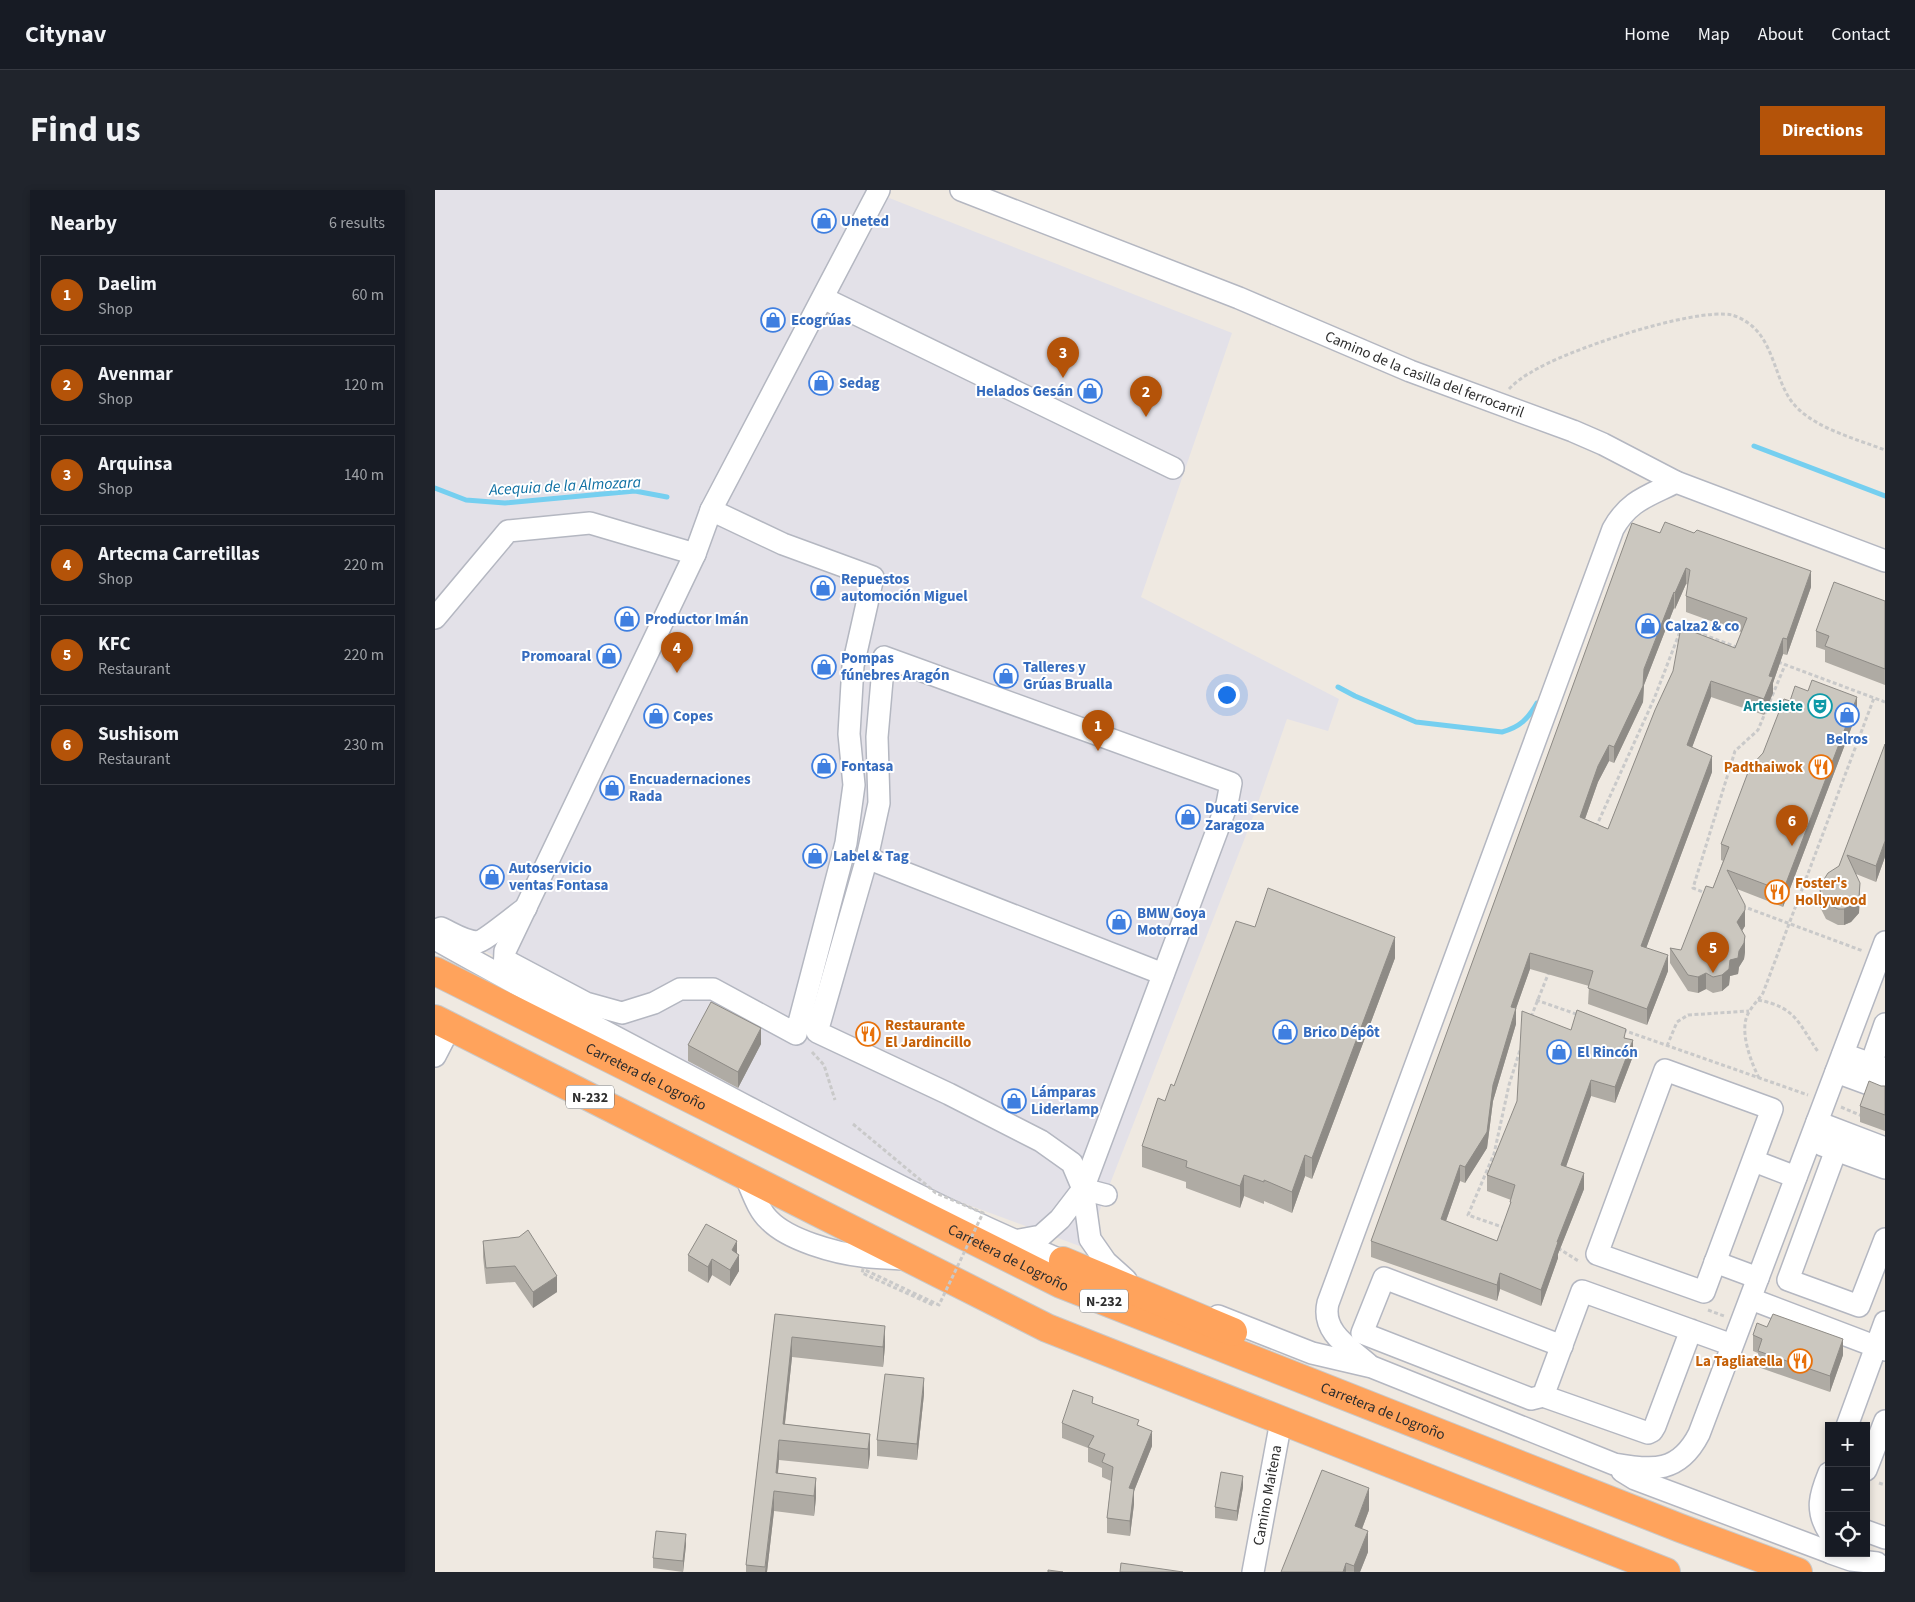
<!DOCTYPE html>
<html lang="en">
<head>
<meta charset="utf-8">
<style>
  :root { --surface:#171b24; --page:#20242c; --text:#f1f3f6; --muted:#9ea1a6; --line:#363941; --accent:#b45309 }
  body { margin:0; font-family:"Source Sans 3",sans-serif; background:var(--page); color:var(--text) }
  .controls { position:absolute; right:15px; bottom:15px; display:grid; overflow:hidden; border-radius:0px; box-shadow:0 2px 8px #0003 }
  .controls button { width:45px; height:45px; display:grid; place-items:center; padding:0; border:0; border-bottom:1px solid var(--line); background:var(--surface); color:var(--text); font:25px sans-serif }
  .you { position:absolute; left:791px; top:504px; width:18px; height:18px; margin:-12px; border:4px solid #fff; border-radius:50%; background:#1a73e8; box-shadow:0 0 0 8px #1a73e833 }
  .badge { display:grid; place-items:center; width:32px; height:32px; border-radius:50%; background:var(--accent); color:#fff; font-size:16px; font-weight:700 }
  .pin { position:absolute; translate:-50% -41px; filter:drop-shadow(0 1px 2px #0008) }
  .pin::after { content:''; position:absolute; top:26px; width:18px; height:15px; background:inherit; clip-path:polygon(0 0,100% 0,50% 100%) }
  .list { margin:0; padding:0; list-style:none }
  h2 { display:flex; justify-content:space-between; align-items:center; height:65px; margin:0; padding:0 20px; font-size:21px }
  h2 small { font-size:16px; font-weight:400; color:var(--muted) }
  .list li { display:grid; grid-template-columns:32px 1fr auto; gap:15px; align-items:center; box-sizing:border-box; height:80px; margin:0 10px 10px; padding:0 10px; border:1px solid var(--line); border-radius:0px }
  .list b { display:block; font-size:19px; white-space:nowrap }
  .list p { margin:0; font-size:16px; white-space:nowrap; color:var(--muted) }
  .list em { font-size:16px; font-style:normal; color:var(--muted) }
  .icon { flex:none; width:28px; height:28px; fill:none; stroke:currentColor; stroke-width:2; stroke-linecap:round; stroke-linejoin:round }
  .map { position:relative; flex:none; width:1450px; height:1382px; overflow:hidden; border-radius:0px }
  header { display:flex; align-items:center; gap:30px; box-sizing:border-box; height:70px; padding:0 25px; background:var(--surface); border-bottom:1px solid var(--line) }
  header strong { font-size:24px }
  nav { display:flex; gap:28px; margin-inline-start:auto; font-size:18px }
  .intro { display:flex; align-items:center; justify-content:space-between; box-sizing:border-box; height:120px; padding:0 30px }
  h1 { margin:0; font-size:35px }
  .button { padding:12px 22px; border-radius:0px; background:var(--accent); color:#fff; font-size:18px; font-weight:700 }
  main { display:flex; gap:30px; padding:0 30px }
  aside { flex:1; background:var(--surface); border-radius:0px; box-shadow:0 2px 8px #0003 }
  .map>svg:first-child { display:block }
</style>
</head>
<body>
<header>
<strong>Citynav</strong>
<nav><a>Home</a><a>Map</a><a>About</a><a>Contact</a></nav>
</header>
<div class="intro"><h1>Find us</h1><a class="button">Directions</a></div>
<main>
<aside>
<h2>Nearby<small>6 results</small></h2>
<ul class="list">
<li><span class="badge">1</span><div><b>Daelim</b><p>Shop</p></div><em>60 m</em></li>
<li><span class="badge">2</span><div><b>Avenmar</b><p>Shop</p></div><em>120 m</em></li>
<li><span class="badge">3</span><div><b>Arquinsa</b><p>Shop</p></div><em>140 m</em></li>
<li><span class="badge">4</span><div><b>Artecma Carretillas</b><p>Shop</p></div><em>220 m</em></li>
<li><span class="badge">5</span><div><b>KFC</b><p>Restaurant</p></div><em>220 m</em></li>
<li><span class="badge">6</span><div><b>Sushisom</b><p>Restaurant</p></div><em>230 m</em></li>
</ul>
</aside>
<div class="map">
<svg width="1450" height="1382" viewBox="0 0 1450 1382">
  <rect width="100%" height="100%" fill="#efe9e1"/>
  <path fill="#e3e1e8" d="M0,0H434L797,143L706,407L904,509L893,541L852,529L818,627L650,1058L444,982L0,733Z"/>
  <g fill="none" stroke-linecap="round" stroke-linejoin="round">
    <path stroke="#75cff0" stroke-width="5" d="M1319,256L1450,306
      M0,298L31,310L70,313L200,301L232,307
      M903,497L920,506L981,532L1067,542C1085,537 1093,529 1102,513"/>
    <g stroke="#b4b7c1" stroke-width="24">
      <g id="minor">
        <path id="s1" d="M526,0L804,108L975,181L1138,241L1168,254L1241,292L1450,371"/>
        <path d="M388,108L738,278"/>
        <path d="M0,428L73,341L155,333L260,364"/>
        <path d="M432,668L444,613L442,547L449,467L796,593L792,614L648,999L625,1029L606,1046L579,1051"/>
        <path d="M6,738C17,743 30,752 43,752C48,752 83,723 91,718"/>
        <path d="M0,749C102,807 206,860 309,915C414,970 518,1026 628,1071L642,1075"/>
        <path d="M70,770L151,813L187,823L219,813L245,799H278L361,844L411,653L419,595L414,544L418,476L438,387L348,354L276,320"/>
        <path d="M69,782L70,761L260,364L276,320L444,0"/>
        <path d="M1408,864L1450,879"/>
        <path d="M0,866L15,837"/>
        <path d="M1436,874L1450,834"/>
        <path d="M1230,880L1337,919L1269,1102L1162,1064Z"/>
        <path d="M1401,882L1450,900"/>
        <path d="M1382,932L1450,958"/>
        <path d="M1387,955L1450,978"/>
        <path d="M1401,960L1353,1090L1424,1116L1450,1049"/>
        <path d="M1319,971L1361,987"/>
        <path d="M310,986C317,1000 322,1019 334,1030C353,1050 400,1063 427,1066C441,1068 456,1068 470,1069"/>
        <path d="M648,999L671,1005"/>
        <path d="M1280,1072L1323,1088"/>
        <path d="M691,1090L671,1072L655,1049L648,999L637,973L606,951L514,904L382,842L432,668L728,784"/>
        <path d="M1316,1109L1450,1160"/>
        <path d="M783,1126L877,1163L937,1177L1179,1274C1218,1281 1244,1283 1264,1244L1450,752"/>
        <path d="M1256,1140L1220,1236L1217,1241L1213,1243L1108,1206L1147,1101L1297,1155"/>
        <path d="M933,1174C915,1158 886,1142 893,1113L1178,339C1194,310 1214,306 1241,292"/>
        <path d="M1108,1206L1096,1209L927,1143L949,1088L1127,1156"/>
        <path d="M1412,1236L1450,1132"/>
        <path d="M1431,1280L1450,1231"/>
        <path d="M1187,1281L1200,1289L1394,1362"/>
        <path d="M1394,1283C1385,1305 1380,1320 1394,1342"/>
        <path d="M1431,1341L1450,1348"/>
        <path d="M1396,1363L1416,1370L1442,1373"/>
        <path id="s2" d="M818,1382L846,1231"/>
      </g>
    </g>
    <g stroke="#c9c9c9" stroke-width="30">
      <g id="highway">
        <path id="s3" d="M0,781L626,1094L1245,1338L1363,1382"/>
        <path d="M0,829L612,1138L1231,1382"/>
        <path d="M628,1071L798,1142"/>
      </g>
    </g>
    <path stroke="#c9c9c9" stroke-width="3" stroke-dasharray="4 2.5" stroke-linecap="butt" d="M1074,199C1080,193 1087,187 1095,183C1128,161 1259,117 1297,125C1304,127 1311,131 1317,136C1337,153 1340,184 1353,206C1370,236 1419,248 1450,260
      M1256,440L1304,458
      M1343,472L1450,512
      M1161,637L1219,509L1246,439
      M1273,704L1258,698L1300,561L1323,540L1350,475
      M1307,716L1428,761
      M1101,810L1144,825
      M1323,810C1362,817 1364,835 1384,863
      M1096,827L1114,782
      M1188,840L1373,905
      M1232,856L1242,832L1253,825L1314,821
      M377,862L389,875L400,910
      M1324,888C1316,872 1303,839 1314,822C1318,815 1324,809 1328,803L1439,508
      M1406,917L1427,926
      M1070,1038L1033,1025L1059,964L1074,895L1085,860
      M1123,1058L1145,1072
      M1273,1120L1289,1126
      M1444,1293L1450,1295"/>
    <use href="#minor" stroke="#fff" stroke-width="21"/>
    <use href="#highway" stroke="#ffa35c" stroke-width="28"/>
    <path stroke="#c9c9c9" stroke-width="3" stroke-dasharray="4 2.5" stroke-linecap="butt" d="M418,934L501,1003L548,1023L504,1115L428,1079L427,1083L498,1115"/>
  </g>
  <path fill="#afaba4" fill-rule="evenodd" d="M1197,333L1376,397L1352,465L1348,464L1338,493V503L1329,525L1276,507L1257,557L1277,582L1211,758L1233,781L1212,835L1153,814L1154,796L1095,779L1081,818V834L1058,911L1052,958L1030,993L1025,991L1011,1031L1062,1051L1075,1016L1076,1010L1052,1001V985L1136,840L1191,848L1198,866L1180,913L1156,906L1131,976L1149,999L1123,1064V1068L1106,1116L1065,1099L1062,1111L936,1067V1051ZM1251,394L1253,395L1251,406V422L1306,442L1300,458L1220,520L1173,639L1150,629L1163,592L1174,571L1179,573L1208,512L1209,495L1239,418L1240,419Z
    M1450,411V495L1390,472V460L1381,457V441Z
    M1355,511L1422,523L1348,717L1302,699L1310,731V736L1307,741L1310,762L1309,769L1304,777L1303,784L1295,786L1294,795L1287,801L1278,803L1271,799L1263,803L1253,801L1235,773V758L1246,760L1278,698L1288,671L1286,670V654L1328,563Z
    M1450,554V667L1441,692L1421,684L1425,709L1424,723L1416,732L1409,735H1403L1391,729L1385,717V701L1404,676Z
    M820,737L960,768L877,989L870,986L857,1023L829,1011V1014L809,1006L805,1018L751,998V992L707,977V956L730,911L739,896Z
    M326,854L303,898L253,871V855Z
    M1446,896H1450V941L1425,932V916Z
    M48,1051L122,1102L98,1118L80,1092L51,1094L48,1067Z
    M302,1063L304,1081L295,1096L277,1085L273,1093L253,1081V1065Z
    M340,1124L450,1156L448,1177L357,1167L350,1234L435,1244V1264L433,1279L344,1270L343,1283L381,1288V1308L379,1326L339,1321L332,1382H311V1375Z
    M1318,1145L1408,1165L1395,1202L1323,1177V1163L1318,1161Z
    M489,1204L482,1270L442,1266V1250Z
    M658,1213L704,1236L717,1256L699,1301V1314L695,1346L672,1343V1328L676,1291L667,1287V1278L653,1272V1258L627,1248V1233Z
    M808,1297L802,1331L780,1328V1317Z
    M934,1320L927,1339L933,1362L925,1382H846Z
    M251,1355L248,1382L218,1378V1368Z"/>
  <path fill="#8e8b86" d="M1251,378V394L1240,419V403Z
    M1376,381V397L1352,465V449Z
    M1239,402V418L1209,495L1208,512L1179,573V557Z
    M1348,448V464L1338,493V503L1329,525V509L1334,486Z
    M1276,491V507L1252,571V555Z
    M1422,507V523L1348,717V701Z
    M1174,555V571L1163,592L1145,643V627L1163,576Z
    M1277,566V582L1206,772V756Z
    M1450,651V667L1441,692V676Z
    M1425,693L1424,723L1416,732L1409,735V719Z
    M1310,715V736L1302,748V732Z
    M1310,746V762L1309,769L1304,777L1303,784L1295,786L1294,795L1287,801V785L1295,770L1304,761Z
    M960,747V768L877,989V968Z
    M1095,763V779L1076,833V817Z
    M1233,765V781L1212,835V819Z
    M1271,783V799L1263,803V787Z
    M1081,818V834L1058,911L1052,958L1030,993V977L1058,895Z
    M326,838V854L303,898V882Z
    M1198,850V866L1180,913V897Z
    M1156,890V906L1126,991V975Z
    M870,965V986L857,1023V1002Z
    M1025,975V991L1006,1045V1029Z
    M1149,983V999L1123,1064V1068L1106,1116V1100L1122,1052Z
    M809,985V1006L805,1018V996Z
    M302,1051V1067L297,1060Z
    M304,1065V1081L295,1096V1080Z
    M277,1069V1085L273,1093V1077Z
    M1065,1083V1099L1062,1111V1095Z
    M122,1086V1102L98,1118V1102Z
    M450,1136V1156L448,1177V1157Z
    M357,1147V1167L348,1250V1234Z
    M1408,1149V1165L1395,1202V1186Z
    M489,1188V1204L482,1270V1254Z
    M717,1241V1256L699,1301V1314L695,1346L694,1298Z
    M435,1244V1264L433,1279V1259Z
    M344,1250V1270L341,1303V1283Z
    M808,1286V1297L802,1331V1321Z
    M381,1288V1308L379,1326V1306Z
    M934,1298V1320L920,1357V1336Z
    M339,1301V1321L332,1382H330Z
    M933,1341V1362L925,1382H919V1376Z
    M251,1344V1355L248,1382V1371Z
    M911,1373V1382H908Z"/>
  <path fill="#cbc7bf" stroke="#8e8b86" fill-rule="evenodd" d="M1230,332L1259,343L1262,340L1376,381L1352,449L1348,448L1334,486L1338,487L1329,509L1276,491L1252,555L1277,566L1206,756L1233,765L1212,819L1153,798L1158,781L1095,763L1076,817L1081,818L1058,895L1052,942L1030,977L1025,975L1006,1029L1062,1051L1076,1012H1075L1080,995L1052,985L1082,911L1087,821L1136,840L1142,820L1191,839L1189,848L1198,850L1180,897L1156,890L1126,975L1149,983L1122,1052H1123L1106,1100L1065,1083L1062,1095L936,1051L1197,333L1225,343ZM1251,378L1255,380L1251,406L1312,428L1300,458L1246,437L1238,481L1220,520L1173,639L1145,627L1163,576L1174,555L1179,557L1208,496L1209,479L1239,402L1240,403Z
    M1399,392L1450,411V479L1390,456L1394,446L1381,441Z
    M1377,490L1422,507L1348,701L1292,680L1310,715V720L1302,732L1310,746L1309,753L1304,761L1303,768L1295,770L1294,779L1287,785L1278,787L1271,783L1263,787L1253,785L1235,758L1246,760L1271,696L1278,698L1294,657L1286,654L1315,577L1328,563L1349,509L1355,511L1360,496L1373,501Z
    M1450,554V651L1441,676L1412,665L1425,693L1424,707L1416,716L1409,719H1403L1391,713L1385,701L1386,694L1393,683L1404,676Z
    M833,698L960,747L877,968L870,965L857,1002L829,990V992L809,985L805,996L751,977L752,971L707,956L723,908L730,911L736,894L739,896L801,731L820,737Z
    M276,812L326,838L303,882L253,855Z
    M1434,891L1446,896H1450V925L1425,916Z
    M271,1034L302,1051L297,1060L304,1065L295,1080L277,1069L273,1077L253,1065Z
    M93,1040L122,1086L98,1102L80,1076L51,1078L48,1051L84,1047Z
    M340,1124L450,1136L448,1157L357,1147L348,1234L435,1244L433,1259L344,1250L341,1283L381,1288L379,1306L339,1301L330,1377L311,1375Z
    M1338,1124L1408,1149L1395,1186L1323,1161L1327,1149L1318,1145L1322,1133L1332,1137Z
    M450,1184L489,1188L482,1254L442,1250Z
    M638,1200L658,1207L657,1213L704,1230L702,1235L717,1241L694,1298L699,1299L695,1331L672,1328L678,1277L667,1272L670,1264L653,1257L659,1246L627,1233Z
    M887,1280L934,1298L920,1336L933,1341L919,1376L911,1373L908,1382H846Z
    M786,1282L808,1286L802,1321L780,1317Z
    M221,1341L251,1344L248,1371L218,1368Z
    M686,1373L748,1382H685Z
    M613,1380L628,1382H613Z"/>
  <defs>
    <g id="shop-ring" transform="scale(1.25)"><circle r="9.5" fill="#fff" stroke="#3f7fe0" stroke-width="1.5"/><path d="M-5-2.5h2.3a2.7 3.5 0 0 1 5.4 0H5L5.5 6h-11ZM-1.5-2.5h3a1.5 2.3 0 0 0-3 0Z" fill="#3f7fe0"/></g>
    <g id="theatre-ring" transform="scale(1.25)"><circle r="9.5" fill="#fff" stroke="#0f9aa8" stroke-width="1.5"/><path d="M-5-5.5Q0-4 5-5.5V0Q5 5 0 6Q-5 5-5 0ZM-3.3-2.5H-1v1.5H-3.3ZM1-2.5H3.3v1.5H1ZM-2.8 1Q0 5.5 2.8 1Z" fill="#0f9aa8"/></g>
    <g id="restaurant-ring" transform="scale(1.25)"><circle r="9.5" fill="#fff" stroke="#e8710a" stroke-width="1.5"/><path d="M-5-6h1v4h1v-4h1v4h1v-4h1v5L-1.5 .5V6h-2V.5L-5-1ZM5-6V6H3V1.5H1.5Q1.5-4 5-6Z" fill="#e8710a"/></g>
  </defs>
  <g fill-rule="evenodd">
    <use href="#shop-ring" x="389" y="31"/>
    <use href="#shop-ring" x="338" y="130"/>
    <use href="#shop-ring" x="386" y="193"/>
    <use href="#shop-ring" x="655" y="201"/>
    <use href="#shop-ring" x="388" y="398"/>
    <use href="#shop-ring" x="192" y="429"/>
    <use href="#shop-ring" x="1213" y="436"/>
    <use href="#shop-ring" x="174" y="466"/>
    <use href="#shop-ring" x="389" y="477"/>
    <use href="#shop-ring" x="571" y="486"/>
    <use href="#theatre-ring" x="1385" y="516"/>
    <use href="#shop-ring" x="1412" y="525"/>
    <use href="#shop-ring" x="221" y="526"/>
    <use href="#shop-ring" x="389" y="576"/>
    <use href="#restaurant-ring" x="1386" y="577"/>
    <use href="#shop-ring" x="177" y="598"/>
    <use href="#shop-ring" x="753" y="627"/>
    <use href="#shop-ring" x="380" y="666"/>
    <use href="#shop-ring" x="57" y="687"/>
    <use href="#restaurant-ring" x="1342" y="702"/>
    <use href="#shop-ring" x="684" y="732"/>
    <use href="#shop-ring" x="850" y="842"/>
    <use href="#restaurant-ring" x="433" y="844"/>
    <use href="#shop-ring" x="1124" y="862"/>
    <use href="#shop-ring" x="579" y="911"/>
    <use href="#restaurant-ring" x="1365" y="1171"/>
  </g>
  <g text-anchor="middle" stroke-width="4" stroke-linejoin="round" paint-order="stroke">
    <g fill="#fff" stroke="#6d6d6d" stroke-width="1">
      <rect x="131" y="895.5" width="48" height="23" rx="4"/>
      <rect x="645" y="1099.5" width="48" height="23" rx="4"/>
    </g>
    <g font-size="14" font-weight="bold" fill="#2e2e2e">
      <text x="155" y="912">N-232</text>
      <text x="669" y="1116">N-232</text>
    </g>
    <g font-size="15" font-weight="bold" fill="#366cbe" stroke="#fff" text-anchor="start">
      <text x="406" y="36">Uneted</text>
      <text x="356" y="135">Ecogrúas</text>
      <text x="404" y="198">Sedag</text>
      <text x="638" y="206" text-anchor="end">Helados Gesán</text>
      <text x="406" y="394">Repuestos<tspan x="406" dy="17">automoción Miguel</tspan></text>
      <text x="210" y="434">Productor Imán</text>
      <text x="1230" y="441">Calza2 &amp; co</text>
      <text x="156" y="471" text-anchor="end">Promoaral</text>
      <text x="406" y="473">Pompas<tspan x="406" dy="17">fúnebres Aragón</tspan></text>
      <text x="588" y="482">Talleres y<tspan x="588" dy="17">Grúas Brualla</tspan></text>
      <text x="238" y="531">Copes</text>
      <text x="1412" y="554" text-anchor="middle">Belros</text>
      <text x="406" y="581">Fontasa</text>
      <text x="194" y="594">Encuadernaciones<tspan x="194" dy="17">Rada</tspan></text>
      <text x="770" y="623">Ducati Service<tspan x="770" dy="17">Zaragoza</tspan></text>
      <text x="398" y="671">Label &amp; Tag</text>
      <text x="74" y="683">Autoservicio<tspan x="74" dy="17">ventas Fontasa</tspan></text>
      <text x="702" y="728">BMW Goya<tspan x="702" dy="17">Motorrad</tspan></text>
      <text x="868" y="847">Brico Dépôt</text>
      <text x="1142" y="867">El Rincón</text>
      <text x="596" y="907">Lámparas<tspan x="596" dy="17">Liderlamp</tspan></text>
    </g>
    <g font-size="15" fill="#2e2e2e" stroke="#fff">
      <text dy="5" stroke="none"><textPath href="#s1" startOffset="499">Camino de la casilla del ferrocarril</textPath></text>
      <text dy="5" stroke="none"><textPath href="#s3" startOffset="236">Carretera de Logroño</textPath></text>
      <text dy="5" stroke="none"><textPath href="#s3" startOffset="641">Carretera de Logroño</textPath></text>
      <text dy="5" stroke="none"><textPath href="#s3" startOffset="1046">Carretera de Logroño</textPath></text>
      <text dy="5" stroke="none"><textPath href="#s2" startOffset="78">Camino Maitena</textPath></text>
    </g>
    <g font-size="15" font-weight="bold" fill="#0d838f" stroke="#fff" text-anchor="end">
      <text x="1368" y="521">Artesiete</text>
    </g>
    <g font-size="15" font-weight="bold" fill="#c56008" stroke="#fff" text-anchor="end">
      <text x="1368" y="582">Padthaiwok</text>
      <text x="1360" y="698" text-anchor="start">Foster's<tspan x="1360" dy="17">Hollywood</tspan></text>
      <text x="450" y="840" text-anchor="start">Restaurante<tspan x="450" dy="17">El Jardincillo</tspan></text>
      <text x="1348" y="1176">La Tagliatella</text>
    </g>
    <g font-size="16" font-style="italic" fill="#0d6fa3" stroke="#fff">
      <text transform="translate(130 295) rotate(-3)" y="6">Acequia de la Almozara</text>
    </g>
  </g>
</svg>
<div class="controls">
<button>+</button>
<button>−</button>
<button><svg class="icon" aria-label="locate" viewBox="0 0 24 24"><circle cx="12" cy="12" r="6"/><path d="M12 2v4M12 18v4M2 12h4M18 12h4"/></svg></button>
</div>
<div class="you"></div>
<div class="pin badge" style="left:663px;top:561px">1</div>
<div class="pin badge" style="left:711px;top:227px">2</div>
<div class="pin badge" style="left:628px;top:188px">3</div>
<div class="pin badge" style="left:242px;top:483px">4</div>
<div class="pin badge" style="left:1278px;top:783px">5</div>
<div class="pin badge" style="left:1357px;top:656px">6</div>
</div>
</main>
</body>
</html>
